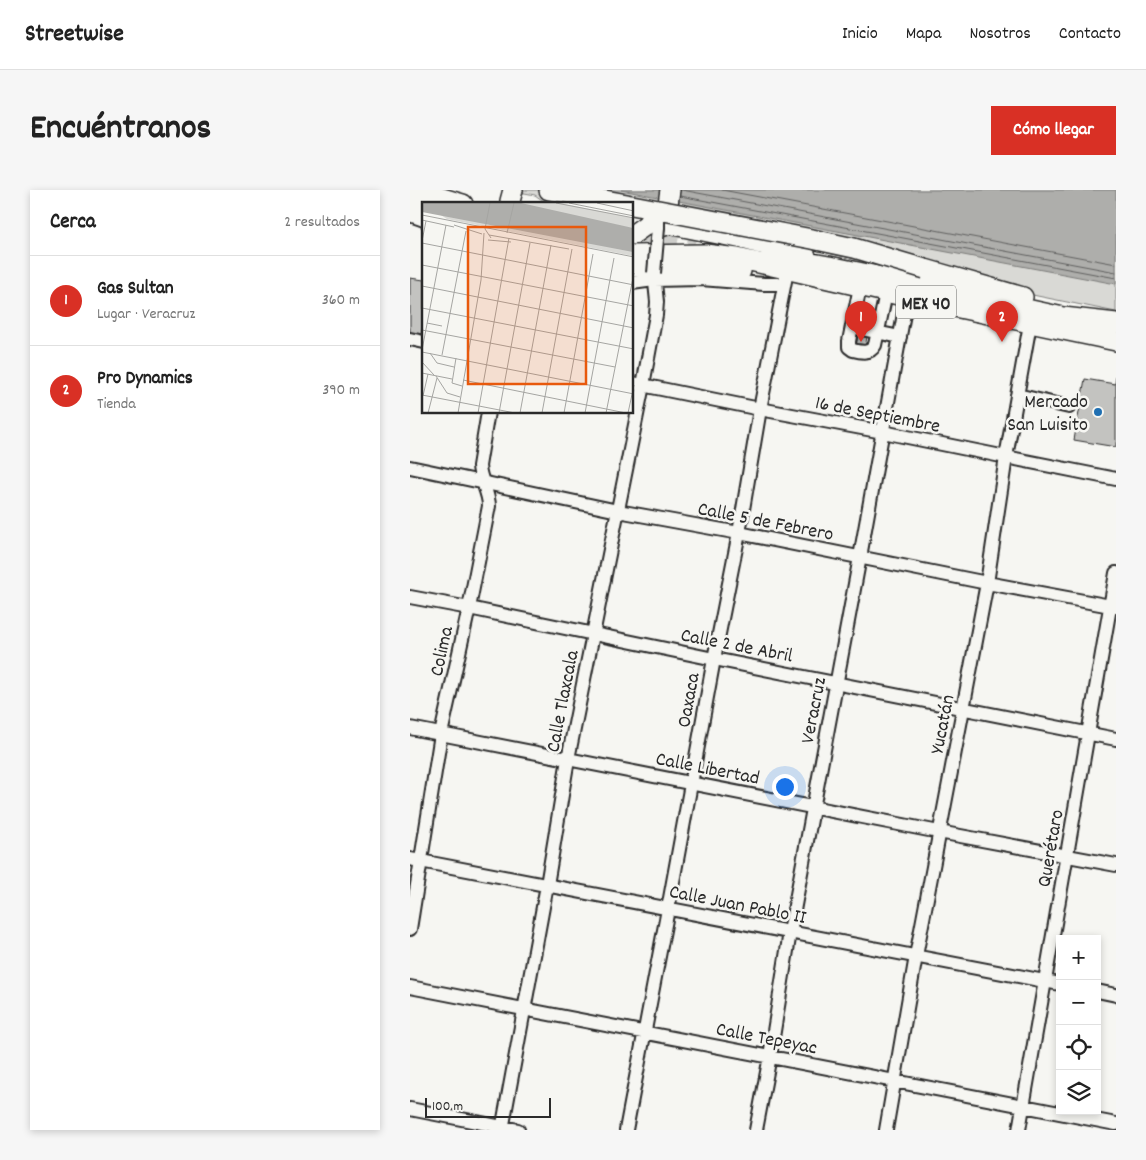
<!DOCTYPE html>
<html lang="es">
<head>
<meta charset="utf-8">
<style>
  :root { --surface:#fff; --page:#f6f6f6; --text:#222; --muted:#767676; --line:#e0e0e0; --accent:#d93025 }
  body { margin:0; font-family:Dekko,sans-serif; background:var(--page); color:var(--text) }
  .controls { position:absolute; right:15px; bottom:15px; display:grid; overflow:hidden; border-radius:0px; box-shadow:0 2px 8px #0003 }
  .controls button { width:45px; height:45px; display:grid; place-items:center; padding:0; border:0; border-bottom:1px solid var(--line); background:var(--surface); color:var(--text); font:25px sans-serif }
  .scale { position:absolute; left:15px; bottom:12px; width:126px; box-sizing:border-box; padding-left:5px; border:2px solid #2b2b2b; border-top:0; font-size:14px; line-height:18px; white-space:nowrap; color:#2b2b2b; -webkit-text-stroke:4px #f6f6f2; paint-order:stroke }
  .you { position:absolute; left:374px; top:596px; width:18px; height:18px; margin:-12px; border:4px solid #fff; border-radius:50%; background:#1a73e8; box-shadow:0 0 0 8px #1a73e833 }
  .badge { display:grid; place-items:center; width:32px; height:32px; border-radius:50%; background:var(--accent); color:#fff; font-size:16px; font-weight:700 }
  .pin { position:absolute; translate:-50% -41px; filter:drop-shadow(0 1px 2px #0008) }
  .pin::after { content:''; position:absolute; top:26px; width:18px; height:15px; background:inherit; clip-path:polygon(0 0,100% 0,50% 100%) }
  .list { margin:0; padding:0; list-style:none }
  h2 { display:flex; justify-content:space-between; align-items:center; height:65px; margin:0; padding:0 20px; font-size:21px }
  h2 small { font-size:16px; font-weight:400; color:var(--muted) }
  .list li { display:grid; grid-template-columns:32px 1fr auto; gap:15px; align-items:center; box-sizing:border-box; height:90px; padding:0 20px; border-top:1px solid var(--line) }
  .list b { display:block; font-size:19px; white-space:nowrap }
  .list p { margin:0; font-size:16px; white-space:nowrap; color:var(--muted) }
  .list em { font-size:16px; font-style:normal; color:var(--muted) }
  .icon { flex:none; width:28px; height:28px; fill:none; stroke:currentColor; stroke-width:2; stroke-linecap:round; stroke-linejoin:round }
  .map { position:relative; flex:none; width:706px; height:940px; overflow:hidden; border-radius:0px }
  header { display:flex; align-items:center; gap:30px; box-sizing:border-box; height:70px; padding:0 25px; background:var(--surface); border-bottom:1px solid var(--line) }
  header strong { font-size:24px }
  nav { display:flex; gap:28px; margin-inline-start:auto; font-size:18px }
  .intro { display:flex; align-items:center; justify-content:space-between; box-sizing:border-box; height:120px; padding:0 30px }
  h1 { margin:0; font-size:35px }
  .button { padding:12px 22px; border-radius:0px; background:var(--accent); color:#fff; font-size:18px; font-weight:700 }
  main { display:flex; gap:30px; padding:0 30px }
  aside { flex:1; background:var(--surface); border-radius:0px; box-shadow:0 2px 8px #0003 }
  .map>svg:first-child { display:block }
</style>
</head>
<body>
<header>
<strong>Streetwise</strong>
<nav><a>Inicio</a><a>Mapa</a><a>Nosotros</a><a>Contacto</a></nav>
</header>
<div class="intro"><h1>Encuéntranos</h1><a class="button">Cómo llegar</a></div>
<main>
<aside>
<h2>Cerca<small>2 resultados</small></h2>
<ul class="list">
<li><span class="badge">1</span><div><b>Gas Sultan</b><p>Lugar · Veracruz</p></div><em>360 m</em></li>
<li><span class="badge">2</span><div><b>Pro Dynamics</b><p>Tienda</p></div><em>390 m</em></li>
</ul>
</aside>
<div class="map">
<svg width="706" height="940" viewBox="0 0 706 940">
  <rect width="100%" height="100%" fill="#f6f6f2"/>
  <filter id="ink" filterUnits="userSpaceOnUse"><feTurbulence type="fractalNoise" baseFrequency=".02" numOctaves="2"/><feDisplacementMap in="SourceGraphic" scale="10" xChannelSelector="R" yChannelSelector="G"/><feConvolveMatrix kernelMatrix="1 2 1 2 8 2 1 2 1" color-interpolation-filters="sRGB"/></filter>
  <g filter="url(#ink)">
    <path fill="#d9d9d5" stroke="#828280" d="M99,0H706V122L431,66L322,40L170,14L132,10L125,5Z"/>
    <path fill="#aeaeab" stroke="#7a7a78" d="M211,0H706V94Z"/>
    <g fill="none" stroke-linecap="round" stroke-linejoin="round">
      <path stroke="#5f5f5e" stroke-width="1" d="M272,0L706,82
        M312,0L706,74
        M270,6L706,88"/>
    </g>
    <path fill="#c3c3c0" stroke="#2b2b2b" d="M0,88L14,90V131L11,145L0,143Z
      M448,145L457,146L455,159L446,158Z
      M706,186V257L664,250L675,189L705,194Z"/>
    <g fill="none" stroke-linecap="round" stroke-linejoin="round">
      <path stroke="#cdcdca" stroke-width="19" stroke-dasharray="19 9" stroke-linecap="butt" d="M222,42L285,53"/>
      <g stroke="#2b2b2b" stroke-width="16">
        <path id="minor" d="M0,25L14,30
          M222,93L244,90L291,89L354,94H374
          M450,97L439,151V157L443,160C451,162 460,164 465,155L476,103
          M442,137L490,147
          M0,149L14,152
          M222,193L350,219L473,242L596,267L706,289
          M607,205L659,217
          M0,277L208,321L329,343L577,393L706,417
          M0,407L59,418L304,469L706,549
          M0,538L529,642L706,675
          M0,669L650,794
          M0,739L31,544L59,418L79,316C79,302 70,291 69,276L78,222
          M0,797L706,934
          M687,801L706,805
          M0,919L108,940
          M92,940L137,695L158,569L233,195L246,125L247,112L244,83
          M216,940L258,719L304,469L329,343L350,219L376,86
          M346,940L360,866L380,742L450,367L497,107
          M476,940L506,766L577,393L596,267L620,134
          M609,940L706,383"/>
      </g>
      <g stroke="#2b2b2b" stroke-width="22">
        <path id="highway" d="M5,0L53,14
          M139,0L217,14
          M260,0C258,13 256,23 263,35
          M0,13L14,19
          M101,14L100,11L103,0
          M248,38L257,35H263L333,49L396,66
          M222,65L295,64L327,68L497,107L706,151
          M380,69L419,76L520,97L621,120L653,127L706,133
          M222,77L316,79L331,81
          M515,79L613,107"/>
      </g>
      <use href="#minor" stroke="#f6f6f2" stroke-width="12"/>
      <use href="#highway" stroke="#f6f6f2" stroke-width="19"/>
      <g stroke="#2b2b2b" stroke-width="16" stroke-linecap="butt">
        <path id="minor-bridge" d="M244,83L248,38V20"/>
      </g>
      <g stroke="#2b2b2b" stroke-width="22" stroke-linecap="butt">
        <path id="highway-bridge" d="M222,15L402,49L444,58L515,79
          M222,45L236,35L248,20"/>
      </g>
      <use href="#minor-bridge" stroke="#f6f6f2" stroke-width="12"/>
      <use href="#highway-bridge" stroke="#f6f6f2" stroke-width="19"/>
    </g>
  </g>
  <circle fill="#1f6fb2" stroke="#f6f6f2" stroke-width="2" cx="688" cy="222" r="5"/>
  <g text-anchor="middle" stroke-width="5" stroke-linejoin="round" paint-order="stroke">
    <rect fill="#f6f6f2" stroke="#686867" stroke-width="1" x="486" y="95.5" width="60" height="33" rx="4"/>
    <g font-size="19" font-weight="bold" fill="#2b2b2b">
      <text x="516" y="119">MEX 40</text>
    </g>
    <g font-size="20" fill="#2b2b2b" stroke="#f6f6f2" text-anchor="end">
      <text x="678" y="217">Mercado<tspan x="678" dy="23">San Luisito</tspan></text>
    </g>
    <g font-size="20" fill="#2b2b2b" stroke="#f6f6f2">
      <text transform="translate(468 223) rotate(11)" y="7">16 de Septiembre</text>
      <text transform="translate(356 330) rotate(11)" y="7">Calle 5 de Febrero</text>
      <text transform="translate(327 454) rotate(11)" y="7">Calle 2 de Abril</text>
      <text transform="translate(30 461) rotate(-78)" y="7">Colima</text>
      <text transform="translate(277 510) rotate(-80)" y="7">Oaxaca</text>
      <text transform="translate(151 511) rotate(-79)" y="7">Calle Tlaxcala</text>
      <text transform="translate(402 520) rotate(-79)" y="7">Veracruz</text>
      <text transform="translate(531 534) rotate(-79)" y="7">Yucatán</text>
      <text transform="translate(298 577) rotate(11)" y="7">Calle Libertad</text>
      <text transform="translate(639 658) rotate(-80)" y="7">Querétaro</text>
      <text transform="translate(328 713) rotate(11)" y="7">Calle Juan Pablo II</text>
      <text transform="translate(357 847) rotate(11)" y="7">Calle Tepeyac</text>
    </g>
  </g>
  <g transform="translate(12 12)">
    <rect width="211" height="211" fill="#f6f6f2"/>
    <path d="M0,1H138L211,16V54L25,17Z" fill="#d9d9d5"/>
    <path d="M0,1H99L211,26V50L0,10Z" fill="#aeaeab"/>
    <path fill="none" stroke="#a5a5a2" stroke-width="1" d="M68,1L63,27L69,36M134,1L212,16M147,1L212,14M175,1L212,9M0,13L212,55M0,18L32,25M32,23L60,32M85,31L92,1M67,33L147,47M66,38L89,40M0,39L4,19M0,41L212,83M0,63L212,104M0,84L212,126M0,106L212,147M5,121L20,124M0,128L193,165M0,148L24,23M0,150L212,192M8,151L15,161L32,165M20,153L44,29M34,156L30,181L40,184M0,160L12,173M0,171L30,177M14,174L25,191L38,195M41,178L204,211M0,193L93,211M1,194L6,172M6,211L15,176M36,211L59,78L62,31M56,211L87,36M77,211L108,41M98,211L129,43M120,211L150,47M142,211L171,52M163,211L192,56M184,211L212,71M206,211L212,183"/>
    <path fill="#e8590c" fill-opacity="0.15" stroke="#e8590c" stroke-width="2.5" d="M46,25H164V182H46Z"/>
    <rect width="211" height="211" fill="none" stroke="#2b2b2b" stroke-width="2.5"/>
  </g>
</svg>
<div class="controls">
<button>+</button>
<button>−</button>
<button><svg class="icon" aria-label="locate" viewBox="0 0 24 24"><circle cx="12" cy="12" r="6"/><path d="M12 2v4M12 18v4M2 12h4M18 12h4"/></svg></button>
<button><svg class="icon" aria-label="layers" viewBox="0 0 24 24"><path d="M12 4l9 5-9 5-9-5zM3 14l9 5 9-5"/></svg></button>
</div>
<div class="scale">100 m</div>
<div class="you"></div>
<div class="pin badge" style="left:451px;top:152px">1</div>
<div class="pin badge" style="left:592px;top:152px">2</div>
</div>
</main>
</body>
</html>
